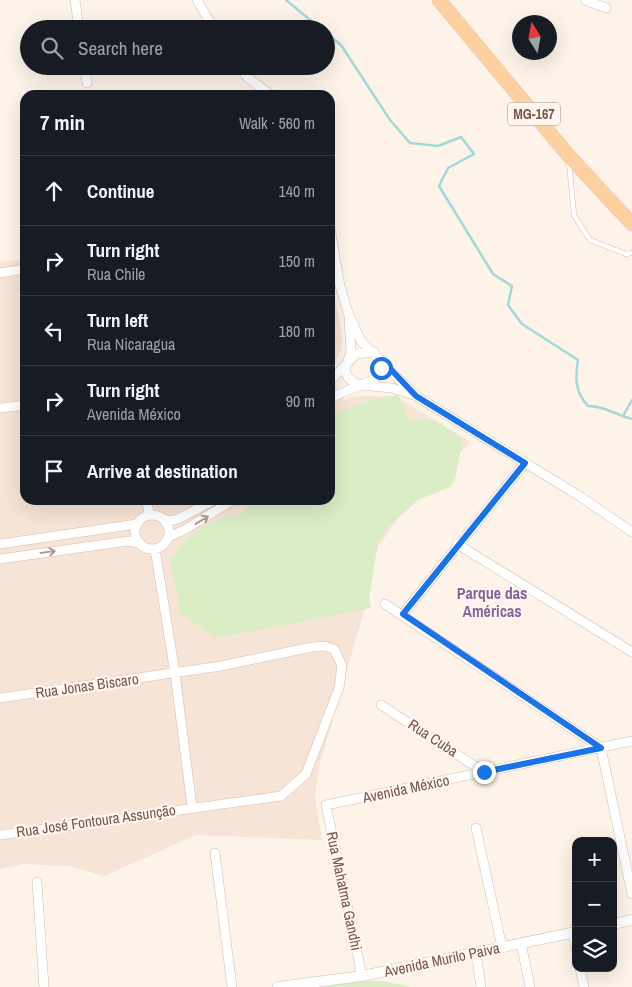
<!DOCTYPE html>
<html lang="en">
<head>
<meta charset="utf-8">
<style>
  :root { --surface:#171b24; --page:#20242c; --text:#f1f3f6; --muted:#9ea1a6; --line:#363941 }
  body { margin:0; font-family:"Archivo Narrow",sans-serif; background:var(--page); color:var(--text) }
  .controls { position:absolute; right:15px; bottom:15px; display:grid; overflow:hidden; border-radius:10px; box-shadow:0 5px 20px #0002 }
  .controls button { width:45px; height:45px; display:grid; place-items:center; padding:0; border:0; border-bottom:1px solid var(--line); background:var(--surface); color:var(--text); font:25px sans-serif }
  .compass { position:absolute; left:512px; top:15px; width:45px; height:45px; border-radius:50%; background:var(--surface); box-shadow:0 5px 20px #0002; rotate:349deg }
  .stop { position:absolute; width:15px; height:15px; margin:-11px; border:4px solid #1a73e8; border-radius:50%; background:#fff }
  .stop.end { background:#1a73e8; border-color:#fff; box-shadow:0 1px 5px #0008 }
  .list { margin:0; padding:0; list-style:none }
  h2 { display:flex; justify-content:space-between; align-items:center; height:65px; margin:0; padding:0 20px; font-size:21px }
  h2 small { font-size:16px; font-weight:400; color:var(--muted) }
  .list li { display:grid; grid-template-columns:32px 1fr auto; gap:15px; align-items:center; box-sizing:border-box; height:70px; padding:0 20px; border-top:1px solid var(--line) }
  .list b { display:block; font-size:19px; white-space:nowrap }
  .list p { margin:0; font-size:16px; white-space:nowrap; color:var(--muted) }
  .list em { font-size:16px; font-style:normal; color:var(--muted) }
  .icon { flex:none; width:28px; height:28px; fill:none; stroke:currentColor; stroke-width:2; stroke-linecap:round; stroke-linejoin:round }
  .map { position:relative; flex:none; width:632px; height:987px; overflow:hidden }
  .search { position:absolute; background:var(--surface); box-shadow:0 5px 20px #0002; left:20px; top:20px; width:315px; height:55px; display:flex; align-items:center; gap:12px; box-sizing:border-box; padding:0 18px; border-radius:28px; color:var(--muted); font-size:19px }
  .panel { position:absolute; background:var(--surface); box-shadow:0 5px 20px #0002; left:20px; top:90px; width:315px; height:415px; border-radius:15px }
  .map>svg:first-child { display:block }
</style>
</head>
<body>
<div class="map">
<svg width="632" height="987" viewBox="0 0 632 987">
  <rect width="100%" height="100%" fill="#fdf3e8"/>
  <path fill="#f6e4d6" d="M25,259V500H330V378L344,399L342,401L355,396H389L403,401L471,442L410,500L377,549L366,604L319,767L315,797L322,840L196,835L104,876L69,866L23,864L0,869V262Z
    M330,276L342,334V349L330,371Z"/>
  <path fill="#daedc5" d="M398,395L410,420C433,416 442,424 461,437L462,444L455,479L450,487L418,500L389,526L378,542L369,598L371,608L216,638L181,614L170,561C193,528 204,521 243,513L252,500H330V416L365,401Z
    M346,981H382L412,987H315Z"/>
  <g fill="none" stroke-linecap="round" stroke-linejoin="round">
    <path stroke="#a1d9db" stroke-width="2.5" d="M286,0L321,29
      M326,33L341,45L390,120L410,143L438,146L461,137L474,154L448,168L439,186L493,274L512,286L508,305L522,324L578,360C575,378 575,392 588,406C605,406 616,415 632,419
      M623,416L632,400"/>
    <g stroke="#d3bbb0" stroke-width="5.5">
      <path id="service" d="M569,163L574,215L590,240L626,254L632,253"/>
    </g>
    <g stroke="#d3bbb0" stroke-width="10">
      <path id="minor" d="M75,0L79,29
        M197,0L214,29
        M585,0L606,8
        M84,66L87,83
        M239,66L247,77L271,95
        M330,228L340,286L348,313L361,341L416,396L581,497L632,532
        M0,273L25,269
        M349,319L351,352L345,369L347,376L353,382L362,385L392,388L414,395
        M330,381L356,354L374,352
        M330,398L375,379L380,372L382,360
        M0,408L25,405
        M147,500L149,515
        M135 532a17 17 0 1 1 34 0a17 17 0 1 1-34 0Z
        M164,519L170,521L180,518L214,500
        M169,537L186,529L233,500
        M0,544L137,524
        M457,544L632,652
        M155,549L175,673L192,807
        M0,559L128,541L140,543
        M385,604L601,748L632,894
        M403,614L525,463
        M0,698L221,666L312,647L324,646L334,649L342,666L339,688L306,774L281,796L0,835
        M381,705L484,772
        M476,828L502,947
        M215,853L232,987
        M37,882L44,987
        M573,932L576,948
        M521,943L530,987
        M476,953L481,987
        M580,968L584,987
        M362,976L326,805L632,741"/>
    </g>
    <g stroke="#d3bbb0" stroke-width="11">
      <path id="tertiary" d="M613,924L632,920
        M278,987L362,976L576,932"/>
    </g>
    <g stroke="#dacfcc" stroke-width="15">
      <path id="primary" d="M439,0L569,156L632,224"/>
    </g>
    <use href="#service" stroke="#fff" stroke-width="4.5"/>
    <use href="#minor" stroke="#fff" stroke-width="9"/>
    <use href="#tertiary" stroke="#fff" stroke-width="10"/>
    <use href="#primary" stroke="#fecf9f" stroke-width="14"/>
  </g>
  <defs><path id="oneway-shaft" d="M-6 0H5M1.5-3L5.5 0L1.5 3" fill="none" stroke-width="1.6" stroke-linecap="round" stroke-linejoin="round" transform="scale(1.25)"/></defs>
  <g stroke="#af9992">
    <use href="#oneway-shaft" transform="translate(202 520) rotate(-31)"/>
    <use href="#oneway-shaft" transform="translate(48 552) rotate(-8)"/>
  </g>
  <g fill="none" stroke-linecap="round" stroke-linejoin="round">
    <path stroke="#1a73e8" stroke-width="6" d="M381,368L382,360L416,396L525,463L403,614L601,748L484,772"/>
  </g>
  <g text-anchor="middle" stroke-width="4.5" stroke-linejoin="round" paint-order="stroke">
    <rect fill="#fff7f0" stroke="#a2867c" stroke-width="1" x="508" y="102.5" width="52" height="23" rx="4"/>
    <g font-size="14" font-weight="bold" fill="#7a554a">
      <text x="534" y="119">MG-167</text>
    </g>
    <g font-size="15" fill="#7a554a" stroke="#fff7f0">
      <text transform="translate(87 686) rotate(-8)" y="5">Rua Jonas Biscaro</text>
      <text transform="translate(433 738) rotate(33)" y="5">Rua Cuba</text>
      <text transform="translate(406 789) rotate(-12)" y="5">Avenida México</text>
      <text transform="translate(96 821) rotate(-8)" y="5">Rua José Fontoura Assunção</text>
      <text transform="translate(344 891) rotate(78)" y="5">Rua Mahatma Gandhi</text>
      <text transform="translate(442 960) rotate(-12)" y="5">Avenida Murilo Paiva</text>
    </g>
    <g font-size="16" font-weight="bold" fill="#84669d" stroke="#fff7f0">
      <text x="492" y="599">Parque das<tspan x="492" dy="18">Américas</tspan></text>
    </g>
  </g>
</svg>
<div class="controls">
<button>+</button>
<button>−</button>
<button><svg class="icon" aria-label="layers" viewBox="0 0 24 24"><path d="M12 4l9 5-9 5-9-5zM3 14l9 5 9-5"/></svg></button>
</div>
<svg class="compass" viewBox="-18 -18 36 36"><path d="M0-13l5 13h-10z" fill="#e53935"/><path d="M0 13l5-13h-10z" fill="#9ea1a6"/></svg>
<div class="stop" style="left:381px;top:368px"></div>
<div class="stop end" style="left:484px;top:772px"></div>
<div class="search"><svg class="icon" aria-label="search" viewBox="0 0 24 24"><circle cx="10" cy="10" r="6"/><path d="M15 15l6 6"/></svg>Search here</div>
<section class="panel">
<h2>7 min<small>Walk · 560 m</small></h2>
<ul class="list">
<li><svg class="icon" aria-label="ahead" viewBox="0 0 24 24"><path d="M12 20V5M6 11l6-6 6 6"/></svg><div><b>Continue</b></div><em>140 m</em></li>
<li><svg class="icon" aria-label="right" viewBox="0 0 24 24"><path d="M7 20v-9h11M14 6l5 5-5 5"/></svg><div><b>Turn right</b><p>Rua Chile</p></div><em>150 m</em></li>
<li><svg class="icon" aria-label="left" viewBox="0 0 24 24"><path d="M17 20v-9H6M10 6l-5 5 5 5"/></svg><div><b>Turn left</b><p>Rua Nicaragua</p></div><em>180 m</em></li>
<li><svg class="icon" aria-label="right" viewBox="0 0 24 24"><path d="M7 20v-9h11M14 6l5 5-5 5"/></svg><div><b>Turn right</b><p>Avenida México</p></div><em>90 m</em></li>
<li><svg class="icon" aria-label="arrive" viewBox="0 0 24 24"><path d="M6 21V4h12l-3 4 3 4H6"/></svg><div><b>Arrive at destination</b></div></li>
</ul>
</section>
</div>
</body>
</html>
